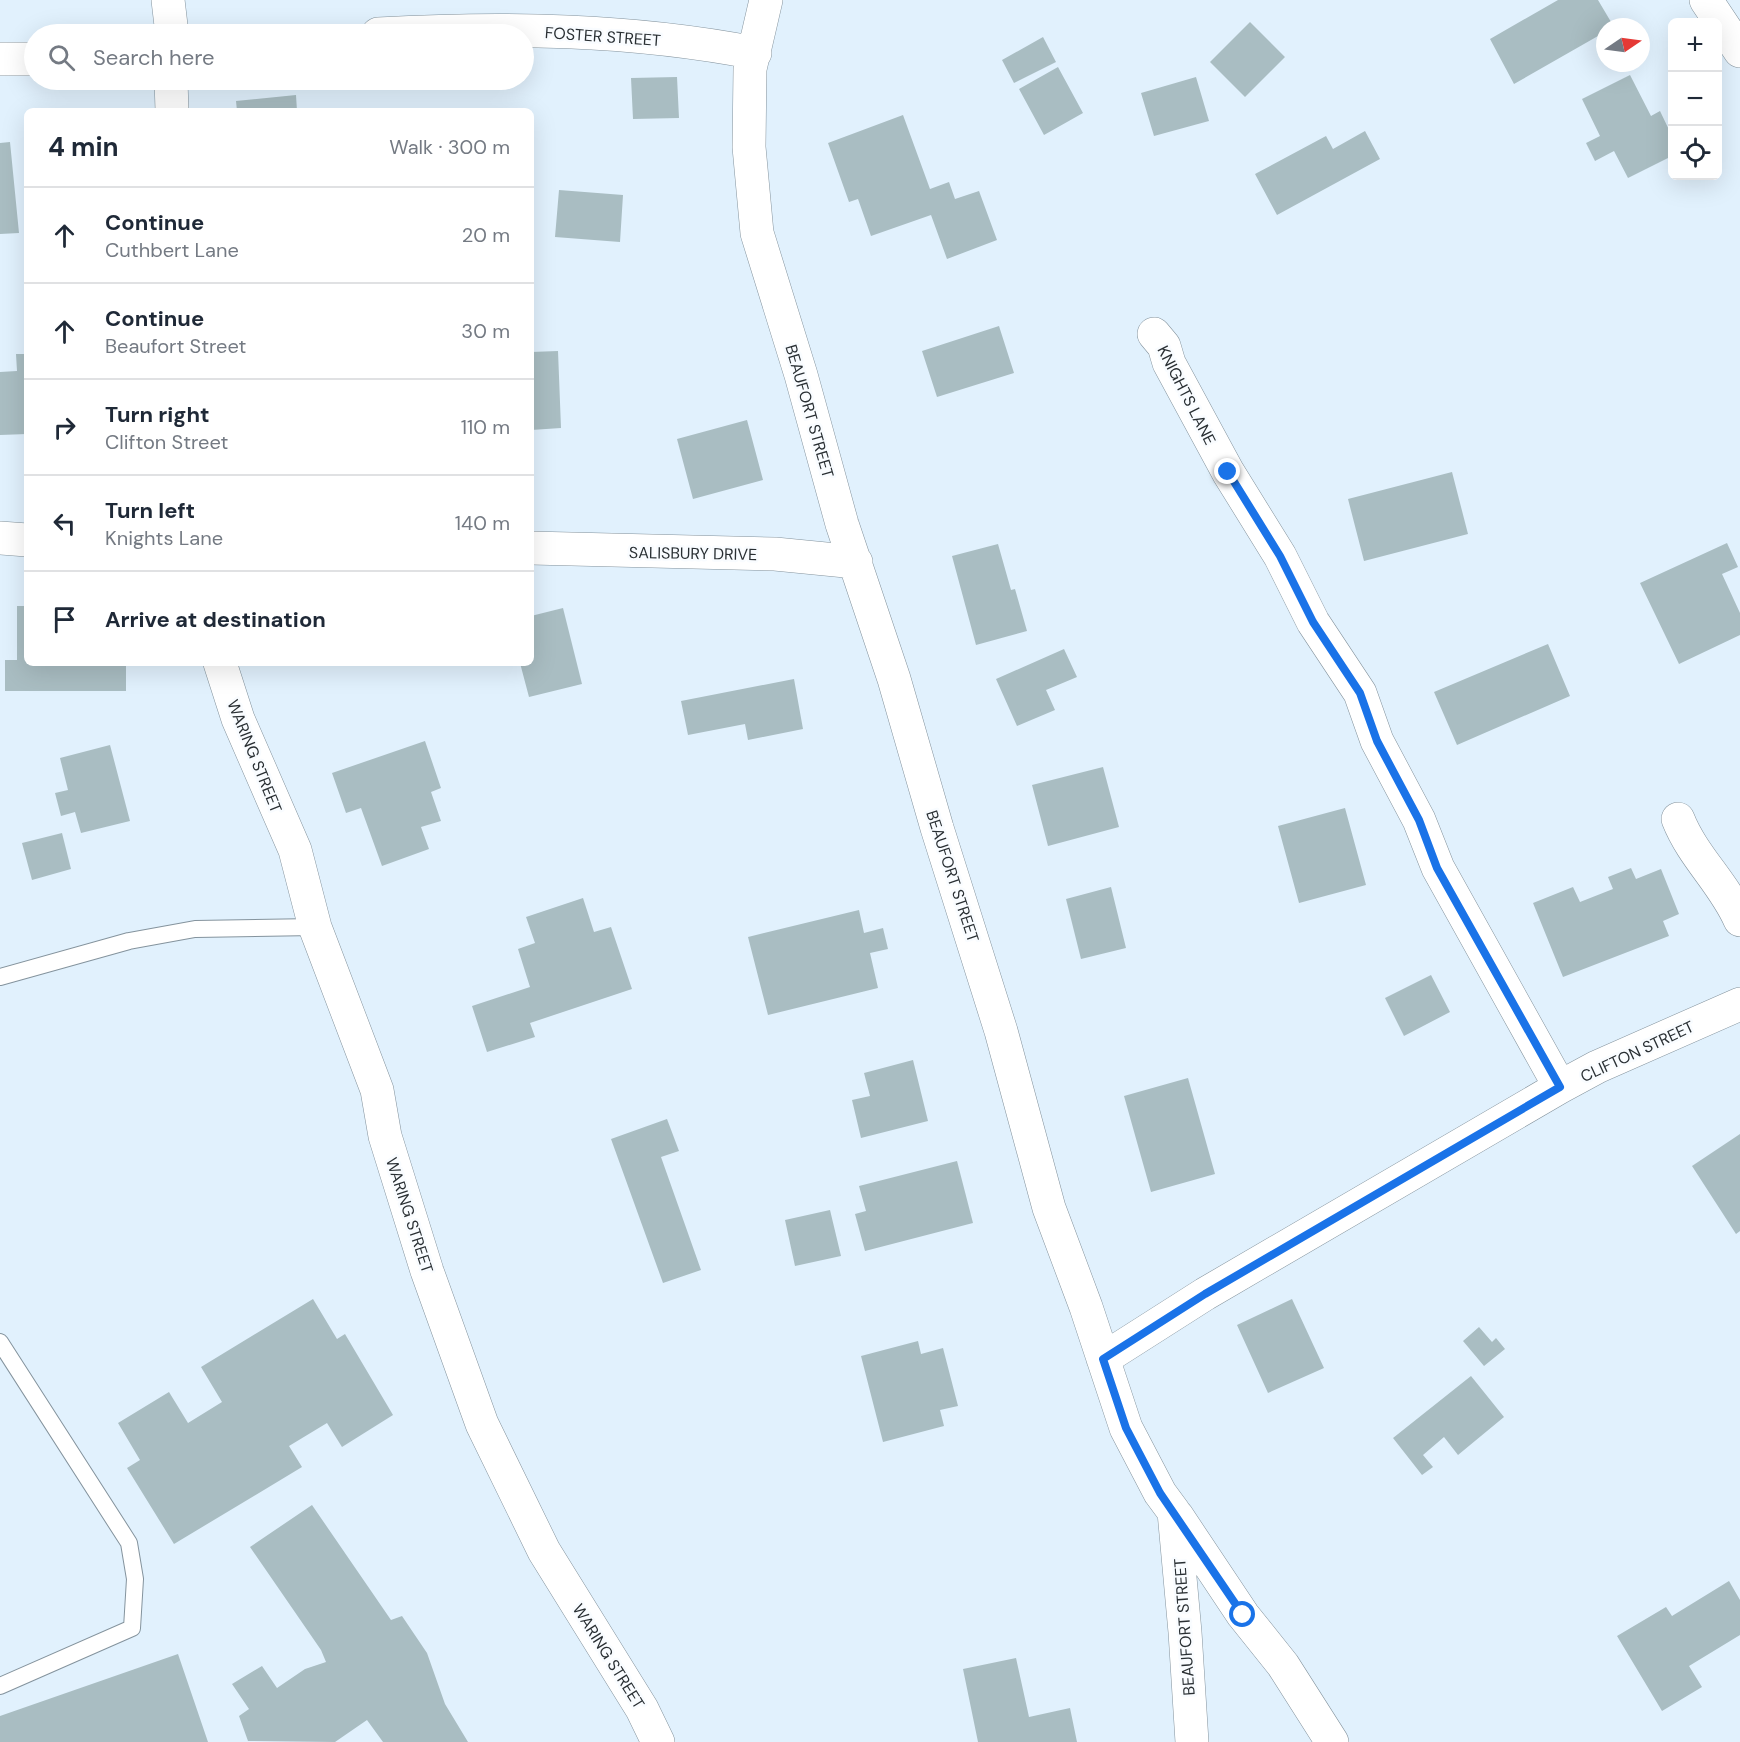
<!DOCTYPE html>
<html lang="en">
<head>
<meta charset="utf-8">
<style>
  :root { --surface:#fff; --page:#f2f2f3; --text:#1f2937; --muted:#747a83; --line:#e0e1e3 }
  body { margin:0; font-family:"DM Sans",sans-serif; background:var(--page); color:var(--text) }
  .controls { position:absolute; right:18px; top:18px; display:grid; overflow:hidden; border-radius:9px; box-shadow:0 6px 24px #0002 }
  .controls button { width:54px; height:54px; display:grid; place-items:center; padding:0; border:0; border-bottom:2px solid var(--line); background:var(--surface); color:var(--text); font:30px sans-serif }
  .compass { position:absolute; left:1596px; top:18px; width:54px; height:54px; border-radius:50%; background:var(--surface); box-shadow:0 6px 24px #0002; rotate:77deg }
  .stop { position:absolute; width:18px; height:18px; margin:-14px; border:4px solid #1a73e8; border-radius:50%; background:#fff }
  .stop.end { background:#1a73e8; border-color:#fff; box-shadow:0 2px 6px #0008 }
  .list { margin:0; padding:0; list-style:none }
  h2 { display:flex; justify-content:space-between; align-items:center; height:78px; margin:0; padding:0 24px; font-size:26px }
  h2 small { font-size:20px; font-weight:400; color:var(--muted) }
  .list li { display:grid; grid-template-columns:39px 1fr auto; gap:18px; align-items:center; box-sizing:border-box; height:96px; padding:0 24px; border-top:2px solid var(--line) }
  .list b { display:block; font-size:22px; white-space:nowrap }
  .list p { margin:0; font-size:20px; white-space:nowrap; color:var(--muted) }
  .list em { font-size:20px; font-style:normal; color:var(--muted) }
  .icon { flex:none; width:33px; height:33px; fill:none; stroke:currentColor; stroke-width:2; stroke-linecap:round; stroke-linejoin:round }
  .map { position:relative; flex:none; width:1740px; height:1742px; overflow:hidden }
  .search { position:absolute; background:var(--surface); box-shadow:0 6px 24px #0002; left:24px; top:24px; width:510px; height:66px; display:flex; align-items:center; gap:15px; box-sizing:border-box; padding:0 21px; border-radius:33px; color:var(--muted); font-size:22px }
  .panel { position:absolute; background:var(--surface); box-shadow:0 6px 24px #0002; left:24px; top:108px; width:510px; height:558px; border-radius:9px }
  .map>svg:first-child { display:block }
</style>
</head>
<body>
<div class="map">
<svg width="1740" height="1742" viewBox="0 0 1740 1742">
  <rect width="100%" height="100%" fill="#e1f1fd"/>
  <path fill="#a9bdc2" d="M1558,0H1598L1614,27H1605V32L1514,84L1490,39Z
    M1250,22L1285,57L1245,97L1210,62Z
    M1043,37L1056,62L1014,83L1002,60Z
    M1058,67L1083,113L1044,135L1019,89Z
    M1630,75L1651,116L1660,111L1672,136V156L1628,178L1614,151L1595,161L1586,143L1600,136L1582,99Z
    M677,77L679,118L633,119L631,78Z
    M1196,77L1209,121L1154,136L1141,93Z
    M296,95L297,111H237L236,101Z
    M903,115L930,189L949,182L955,199L979,191L997,240L947,259L931,215L871,236L858,199L849,202L828,143Z
    M1365,131L1380,159L1277,215L1255,174L1326,136L1333,149Z
    M10,142L19,233L0,234V143Z
    M559,190L623,195L620,242L555,237Z
    M999,326L1014,373L937,397L922,351Z
    M558,351L561,428L531,430V352Z
    M16,354H27V434L0,435V372L17,371Z
    M747,420L763,480L693,499L677,439Z
    M1452,472L1468,534L1364,561L1348,499Z
    M1727,543L1738,567L1722,574L1740,613V635L1679,664L1640,583Z
    M998,544L1011,590L1015,589L1027,631L976,645L952,556Z
    M17,606H27V663H126V691H5V660H17Z
    M563,608L582,684L529,697L520,663H531V616Z
    M1548,644L1570,696L1457,745L1434,692Z
    M1064,649L1077,677L1046,690L1055,710L1017,726L996,679Z
    M794,679L803,729L748,740L745,724L688,735L681,701Z
    M425,741L441,788L431,792L441,821L421,827L429,849L382,866L361,808L346,813L332,773Z
    M110,745L130,821L81,833L75,812L61,816L55,793L68,790L60,758Z
    M1103,767L1119,827L1048,846L1032,785Z
    M1345,808L1366,885L1299,903L1278,826Z
    M62,833L71,869L32,880L22,843Z
    M1631,868L1636,879L1661,869L1679,914L1663,921L1669,936L1563,977L1533,903L1573,887L1580,902L1613,889L1608,877Z
    M1111,887L1126,948L1081,959L1066,899Z
    M583,898L594,932L611,927L632,989L530,1023L535,1037L487,1052L472,1006L530,987L518,949L535,943L526,917Z
    M859,910L864,933L883,928L888,949L870,953L878,988L768,1015L748,937Z
    M1431,975L1450,1012L1404,1036L1385,998Z
    M913,1060L928,1121L861,1138L852,1100L870,1096L864,1073Z
    M1188,1078L1215,1174L1151,1192L1124,1096Z
    M667,1119L679,1151L661,1157L701,1270L663,1283L611,1139Z
    M1740,1134V1231L1736,1234L1692,1166Z
    M957,1161L973,1223L865,1251L855,1214L866,1211L859,1186Z
    M830,1210L841,1256L795,1266L785,1220Z
    M313,1299L337,1339L345,1334L393,1415L342,1447L327,1423L289,1446L302,1467L174,1544L127,1468L140,1460L118,1423L169,1392L188,1423L222,1402L201,1367Z
    M1292,1299L1324,1368L1268,1393L1237,1325Z
    M1479,1327L1492,1342L1496,1338L1505,1349L1484,1366L1463,1341Z
    M918,1341L921,1354L943,1348L958,1406L940,1410L944,1426L883,1442L861,1356Z
    M1471,1376L1504,1417L1458,1455L1444,1437L1423,1455L1433,1467L1422,1475L1393,1438Z
    M312,1505L391,1620L402,1616L427,1653L445,1704L468,1742H383L367,1720L335,1742L248,1741L239,1716L249,1709L232,1684L262,1666L277,1688L305,1669L326,1662L321,1650L250,1547Z
    M1729,1581L1740,1600V1635L1689,1666L1702,1687L1662,1711L1617,1636L1666,1607L1672,1616Z
    M178,1654L208,1742H0V1716Z
    M1016,1658L1029,1717L1070,1708L1077,1742H978L963,1669Z"/>
  <g fill="none" stroke-linecap="round" stroke-linejoin="round">
    <g stroke="#84939d" stroke-width="18">
      <path id="service" d="M0,977L129,941L195,929L315,927
        M0,1342L129,1543L135,1579L132,1628L0,1686"/>
    </g>
    <g stroke="#84939d" stroke-width="34">
      <path id="minor" d="M168,0L172,34
        M766,0L750,69L749,147L757,233L801,375L842,524L894,679L937,828L1001,1031L1049,1208L1086,1307L1126,1428L1160,1493L1174,1512L1185,1632L1192,1742
        M1706,0L1740,51
        M378,34C504,27 631,29 755,53
        M0,59H34
        M171,80L172,111
        M1154,334L1164,346L1169,363L1228,472L1280,556L1313,622L1360,693L1377,741L1419,820L1438,868L1560,1087
        M0,538L27,540
        M531,548L775,554L856,562
        M220,663L238,719L295,850L315,927L377,1090L385,1136L427,1271L482,1424L544,1551L642,1709L658,1742
        M1678,819C1693,857 1724,883 1740,920
        M1103,1359L1205,1294L1560,1087L1597,1067L1740,1004
        M1177,1516L1243,1615L1283,1665L1332,1742"/>
    </g>
    <use href="#service" stroke="#fff" stroke-width="16"/>
    <use href="#minor" stroke="#fff" stroke-width="33"/>
  </g>
  <g fill="none" stroke-linecap="round" stroke-linejoin="round">
    <path stroke="#1a73e8" stroke-width="8" d="M1228,472L1280,556L1313,622L1360,693L1377,741L1419,820L1437,868L1560,1087L1205,1294L1103,1359L1126,1428L1160,1493L1243,1615"/>
  </g>
  <g text-anchor="middle" stroke-width="5" stroke-linejoin="round" paint-order="stroke">
    <g font-size="16" fill="#292f33" stroke="#f9fcff">
      <text transform="translate(603 36) rotate(4)" y="6">FOSTER STREET</text>
      <text transform="translate(1187 395) rotate(63)" y="6">KNIGHTS LANE</text>
      <text transform="translate(810 411) rotate(74)" y="6">BEAUFORT STREET</text>
      <text transform="translate(693 553) rotate(1)" y="6">SALISBURY DRIVE</text>
      <text transform="translate(255 756) rotate(68)" y="6">WARING STREET</text>
      <text transform="translate(953 876) rotate(72)" y="6">BEAUFORT STREET</text>
      <text transform="translate(1637 1051) rotate(-25)" y="6">CLIFTON STREET</text>
      <text transform="translate(410 1215) rotate(72)" y="6">WARING STREET</text>
      <text transform="translate(1184 1627) rotate(-94)" y="6">BEAUFORT STREET</text>
      <text transform="translate(609 1656) rotate(58)" y="6">WARING STREET</text>
    </g>
  </g>
</svg>
<div class="controls">
<button>+</button>
<button>−</button>
<button><svg class="icon" aria-label="locate" viewBox="0 0 24 24"><circle cx="12" cy="12" r="6"/><path d="M12 2v4M12 18v4M2 12h4M18 12h4"/></svg></button>
</div>
<svg class="compass" viewBox="-18 -18 36 36"><path d="M0-13l5 13h-10z" fill="#e53935"/><path d="M0 13l5-13h-10z" fill="#747a83"/></svg>
<div class="stop" style="left:1243px;top:1615px"></div>
<div class="stop end" style="left:1228px;top:472px"></div>
<div class="search"><svg class="icon" aria-label="search" viewBox="0 0 24 24"><circle cx="10" cy="10" r="6"/><path d="M15 15l6 6"/></svg>Search here</div>
<section class="panel">
<h2>4 min<small>Walk · 300 m</small></h2>
<ul class="list">
<li><svg class="icon" aria-label="ahead" viewBox="0 0 24 24"><path d="M12 20V5M6 11l6-6 6 6"/></svg><div><b>Continue</b><p>Cuthbert Lane</p></div><em>20 m</em></li>
<li><svg class="icon" aria-label="ahead" viewBox="0 0 24 24"><path d="M12 20V5M6 11l6-6 6 6"/></svg><div><b>Continue</b><p>Beaufort Street</p></div><em>30 m</em></li>
<li><svg class="icon" aria-label="right" viewBox="0 0 24 24"><path d="M7 20v-9h11M14 6l5 5-5 5"/></svg><div><b>Turn right</b><p>Clifton Street</p></div><em>110 m</em></li>
<li><svg class="icon" aria-label="left" viewBox="0 0 24 24"><path d="M17 20v-9H6M10 6l-5 5 5 5"/></svg><div><b>Turn left</b><p>Knights Lane</p></div><em>140 m</em></li>
<li><svg class="icon" aria-label="arrive" viewBox="0 0 24 24"><path d="M6 21V4h12l-3 4 3 4H6"/></svg><div><b>Arrive at destination</b></div></li>
</ul>
</section>
</div>
</body>
</html>
